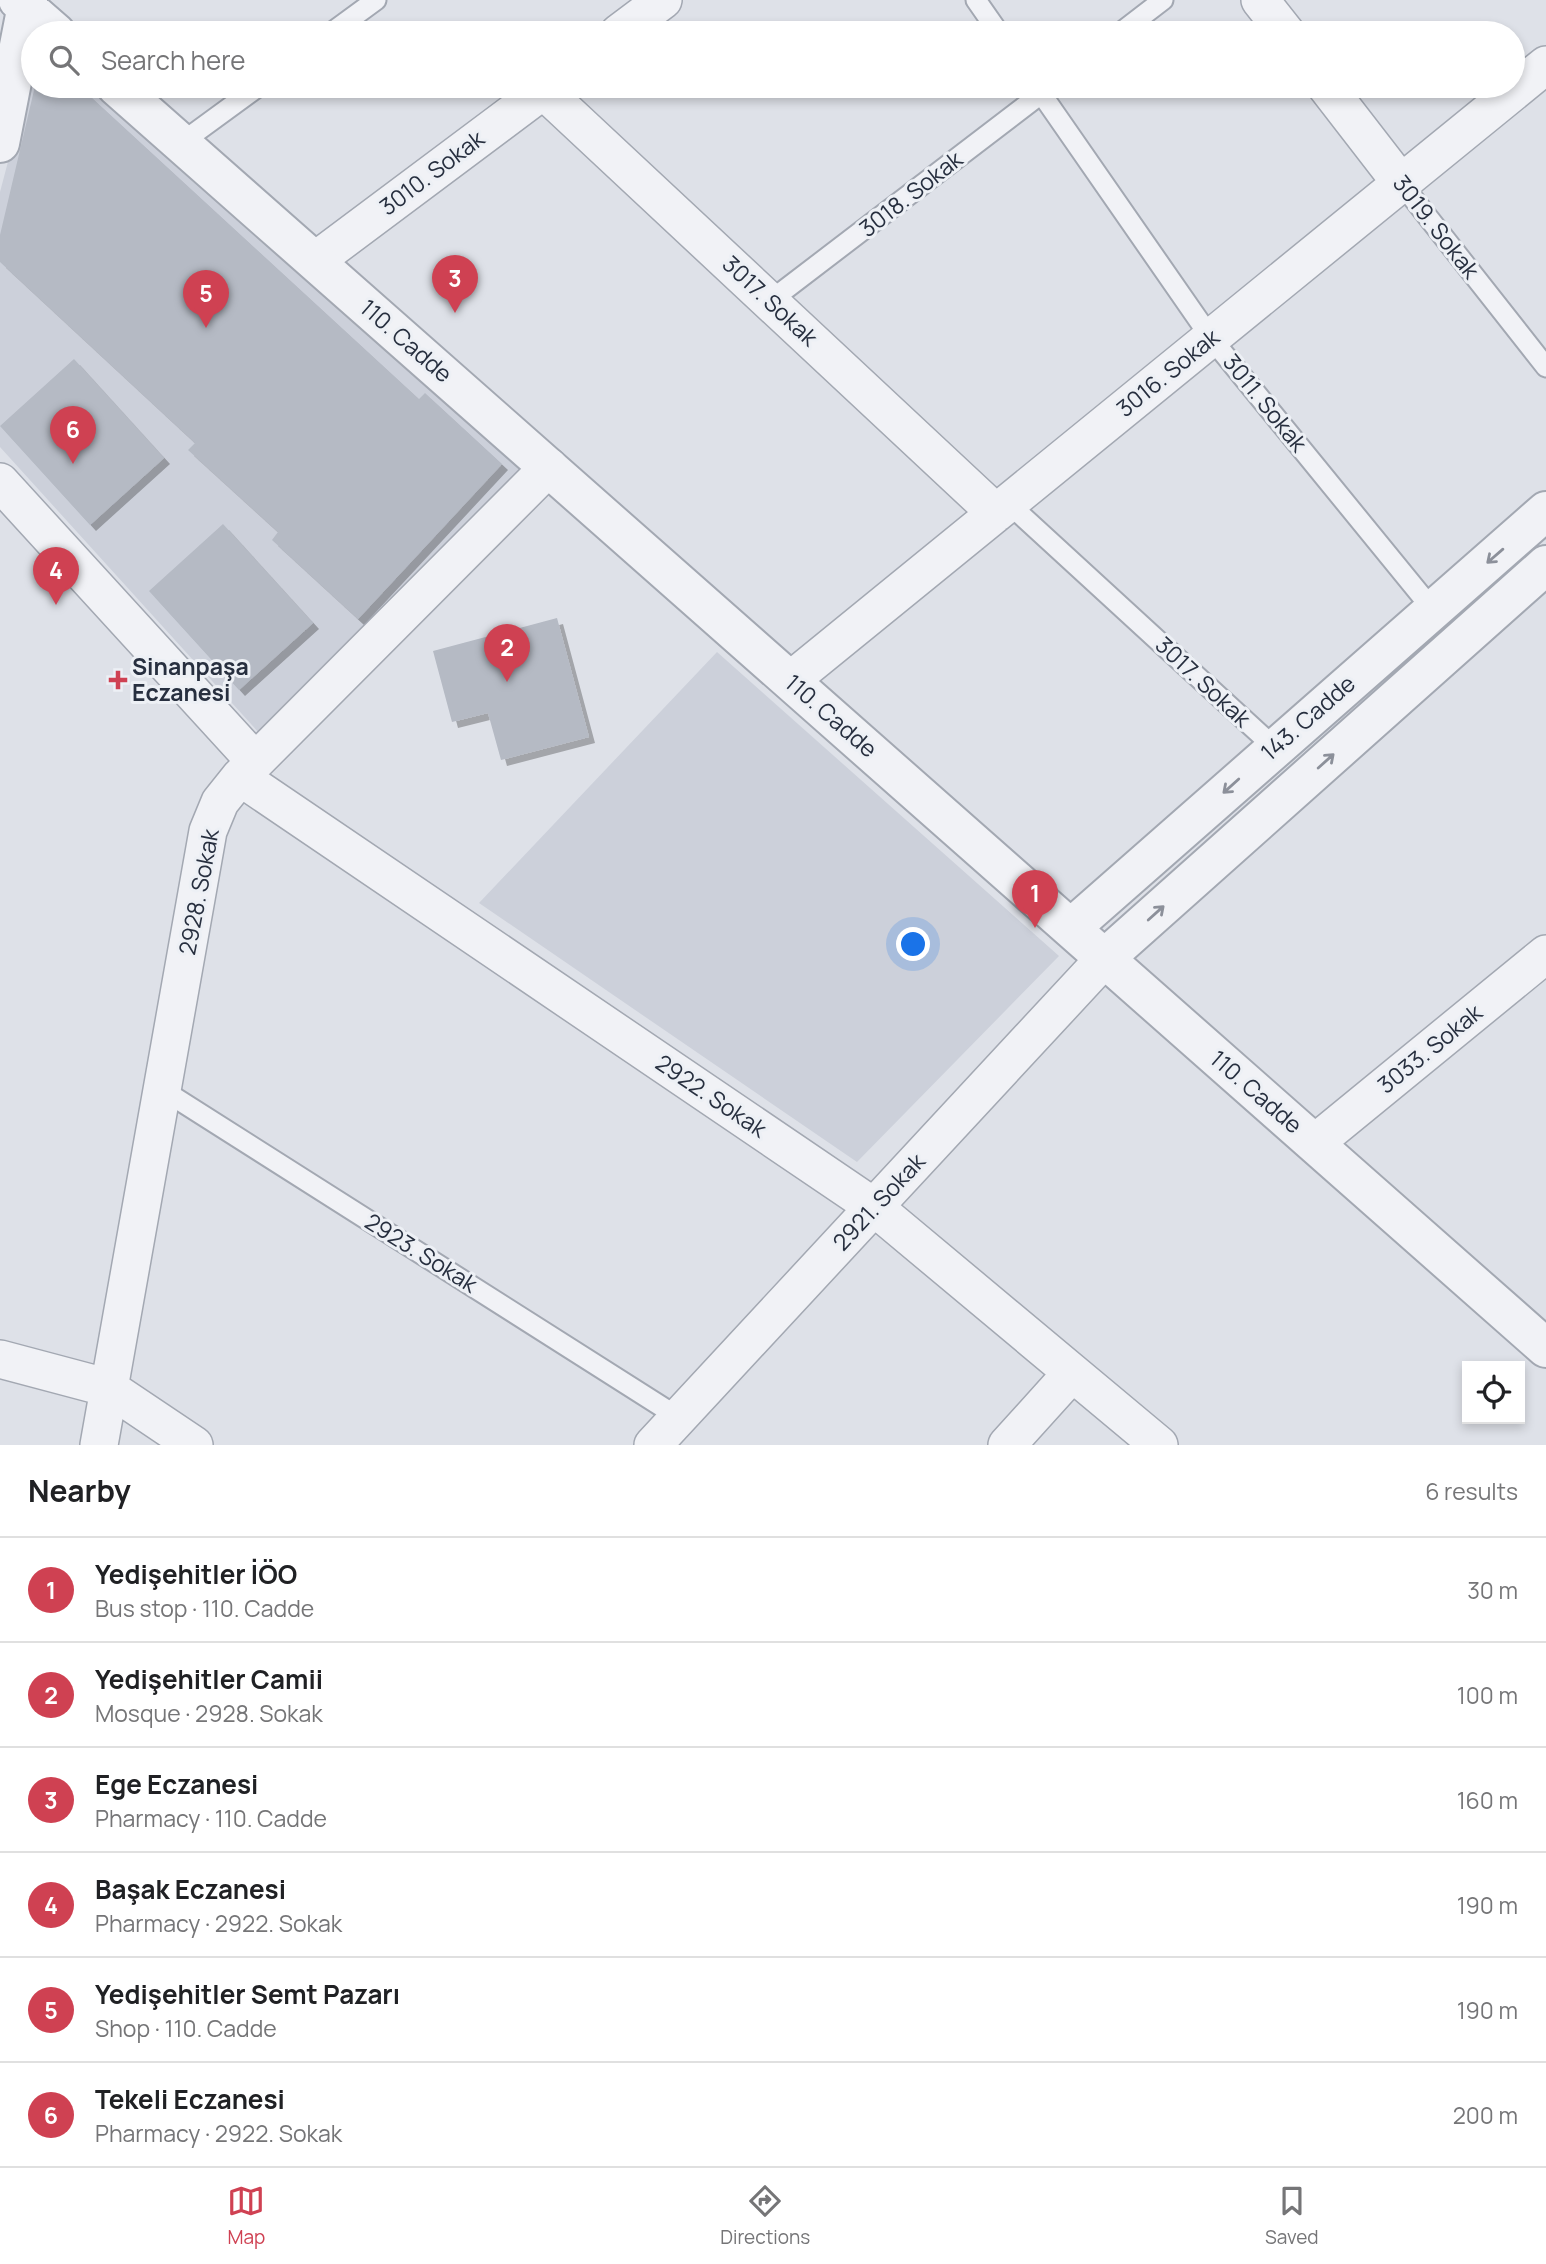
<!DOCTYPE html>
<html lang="en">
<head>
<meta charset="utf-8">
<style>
  :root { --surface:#fff; --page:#f2f2f2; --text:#202124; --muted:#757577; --line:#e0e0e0; --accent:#cf4152 }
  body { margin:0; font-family:Manrope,sans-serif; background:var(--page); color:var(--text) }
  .controls { position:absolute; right:21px; bottom:21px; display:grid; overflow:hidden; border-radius:0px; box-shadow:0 4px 10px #0003 }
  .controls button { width:63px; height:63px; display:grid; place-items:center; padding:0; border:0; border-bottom:2px solid var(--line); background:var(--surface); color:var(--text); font:35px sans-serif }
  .you { position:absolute; left:914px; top:945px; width:24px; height:24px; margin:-18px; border:5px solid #fff; border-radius:50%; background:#1a73e8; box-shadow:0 0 0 10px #1a73e833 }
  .badge { display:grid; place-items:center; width:46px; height:46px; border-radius:50%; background:var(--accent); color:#fff; font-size:23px; font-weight:700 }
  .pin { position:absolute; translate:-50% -58px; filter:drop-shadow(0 2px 4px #0008) }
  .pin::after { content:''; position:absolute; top:37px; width:24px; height:21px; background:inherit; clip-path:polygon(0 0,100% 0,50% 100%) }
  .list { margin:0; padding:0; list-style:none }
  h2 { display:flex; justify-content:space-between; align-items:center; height:91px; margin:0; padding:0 28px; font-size:30px }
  h2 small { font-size:23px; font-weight:400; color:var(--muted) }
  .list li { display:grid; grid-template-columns:46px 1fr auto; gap:21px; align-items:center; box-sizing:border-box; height:105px; padding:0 28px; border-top:2px solid var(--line) }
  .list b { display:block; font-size:26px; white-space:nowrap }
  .list p { margin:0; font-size:23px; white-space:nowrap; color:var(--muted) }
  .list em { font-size:23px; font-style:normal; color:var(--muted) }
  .icon { flex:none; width:38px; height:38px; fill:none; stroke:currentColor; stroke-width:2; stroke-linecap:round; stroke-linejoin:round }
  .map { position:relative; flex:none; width:1546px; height:1445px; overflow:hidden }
  .search { position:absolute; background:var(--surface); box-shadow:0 4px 10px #0003; left:21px; right:21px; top:21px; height:77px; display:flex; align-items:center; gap:18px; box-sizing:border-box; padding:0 24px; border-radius:38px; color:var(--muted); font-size:26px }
  .sheet { height:721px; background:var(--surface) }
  nav { display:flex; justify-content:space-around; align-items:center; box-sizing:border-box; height:98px; border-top:2px solid var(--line); background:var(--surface); font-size:19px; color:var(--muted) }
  nav a { display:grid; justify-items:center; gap:4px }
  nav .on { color:var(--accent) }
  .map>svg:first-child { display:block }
</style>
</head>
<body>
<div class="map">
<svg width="1546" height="1445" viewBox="0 0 1546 1445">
  <defs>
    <filter id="shadow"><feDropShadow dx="6" dy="6" stdDeviation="0" flood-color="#0004"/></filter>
  </defs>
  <rect width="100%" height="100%" fill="#dee1e8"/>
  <path fill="#ccd0da" d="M33,67V86H93L522,467L260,734L0,447V192Z
    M717,652L1059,956L857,1162L479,903Z"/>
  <path fill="#b5bac4" filter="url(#shadow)" d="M35,86H79L419,399L425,393L502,464L358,619L272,540L278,532L188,450L195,443L0,262V235Z
    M74,359L164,458L90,525L0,426Z
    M223,524L313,623L239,690L149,591Z
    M557,618L589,737L501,760L488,713L452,722L433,651Z"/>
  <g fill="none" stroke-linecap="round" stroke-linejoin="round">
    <g stroke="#a3a8b2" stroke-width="23">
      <path id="service" d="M976,0L999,33
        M331,33L376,0
        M1120,33L1163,0
        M1036,86L1211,338L1433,610
        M181,143L259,86
        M1401,183L1546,367
        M770,301L1050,87
        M1008,503L1274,747
        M163,1090L678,1417"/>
    </g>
    <g stroke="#a3a8b2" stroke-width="40">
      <path id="minor" d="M1260,0L1286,33
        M619,33L663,0
        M1326,86L1401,183
        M543,90L996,513
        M315,261L549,86
        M0,482L255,761
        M791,680L1546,65
        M240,777L874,1207L1159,1445
        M1315,1143L1546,954
        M0,1359L109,1388L194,1445
        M99,1445L208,831L220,802L240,777L549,467
        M653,1445L1105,958
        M1007,1445L1072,1373"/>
    </g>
    <g stroke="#a3a8b2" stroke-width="42">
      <path id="tertiary" d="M18,0L56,33
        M116,86L1546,1348
        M0,143L28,0
        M1071,928L1546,511
        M1105,958L1546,565"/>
    </g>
    <use href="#service" stroke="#f1f2f6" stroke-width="19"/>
    <use href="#minor" stroke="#f1f2f6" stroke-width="37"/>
    <use href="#tertiary" stroke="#f1f2f6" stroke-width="38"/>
  </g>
  <defs><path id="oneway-shaft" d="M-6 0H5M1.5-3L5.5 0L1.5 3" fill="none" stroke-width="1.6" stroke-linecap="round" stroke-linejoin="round" transform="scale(1.75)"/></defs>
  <g stroke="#8c909a">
    <use href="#oneway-shaft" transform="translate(1495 556) rotate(139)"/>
    <use href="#oneway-shaft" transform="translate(1326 761) rotate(-42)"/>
    <use href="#oneway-shaft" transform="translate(1231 786) rotate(138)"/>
    <use href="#oneway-shaft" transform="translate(1156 913) rotate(-42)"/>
  </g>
  <path fill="#cf4152" stroke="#edf0f5" stroke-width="2.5" d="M114.5 669.5h7v7h7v7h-7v7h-7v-7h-7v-7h7z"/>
  <g text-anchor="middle" stroke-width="6" stroke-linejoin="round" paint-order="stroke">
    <g font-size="23" fill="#272f3f" stroke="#edf0f5">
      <text transform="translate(432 173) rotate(-37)" y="8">3010. Sokak</text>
      <text transform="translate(911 194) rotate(-38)" y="8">3018. Sokak</text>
      <text transform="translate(1436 227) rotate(52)" y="8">3019. Sokak</text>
      <text transform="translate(770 301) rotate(43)" y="8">3017. Sokak</text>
      <text transform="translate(406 341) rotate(41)" y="8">110. Cadde</text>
      <text transform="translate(1168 373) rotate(-39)" y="8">3016. Sokak</text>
      <text transform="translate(1265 403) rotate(51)" y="8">3011. Sokak</text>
      <text transform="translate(1203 682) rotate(43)" y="8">3017. Sokak</text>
      <text transform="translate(831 716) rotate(41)" y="8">110. Cadde</text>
      <text transform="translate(1308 718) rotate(-41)" y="8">143. Cadde</text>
      <text transform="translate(199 892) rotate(-79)" y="8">2928. Sokak</text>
      <text transform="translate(1430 1049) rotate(-39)" y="8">3033. Sokak</text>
      <text transform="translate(1256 1092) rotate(41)" y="8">110. Cadde</text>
      <text transform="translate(711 1096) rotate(34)" y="8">2922. Sokak</text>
      <text transform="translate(879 1202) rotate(-47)" y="8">2921. Sokak</text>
      <text transform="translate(421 1253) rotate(32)" y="8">2923. Sokak</text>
    </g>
    <g font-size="23" font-weight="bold" fill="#272f3f" stroke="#edf0f5" text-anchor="start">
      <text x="132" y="675">Sinanpaşa<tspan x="132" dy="26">Eczanesi</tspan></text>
    </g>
  </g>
</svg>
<div class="controls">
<button><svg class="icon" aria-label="locate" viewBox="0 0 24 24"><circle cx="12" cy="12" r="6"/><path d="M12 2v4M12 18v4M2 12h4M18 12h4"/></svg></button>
</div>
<div class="you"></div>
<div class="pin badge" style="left:1035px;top:928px">1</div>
<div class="pin badge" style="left:507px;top:682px">2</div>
<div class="pin badge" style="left:455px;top:313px">3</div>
<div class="pin badge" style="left:56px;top:605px">4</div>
<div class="pin badge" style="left:206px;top:328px">5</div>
<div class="pin badge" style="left:73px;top:464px">6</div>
<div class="search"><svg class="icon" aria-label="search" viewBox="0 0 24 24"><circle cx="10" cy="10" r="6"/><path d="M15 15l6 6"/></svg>Search here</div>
</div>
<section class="sheet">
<h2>Nearby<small>6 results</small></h2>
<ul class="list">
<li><span class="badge">1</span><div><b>Yedişehitler İÖO</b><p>Bus stop · 110. Cadde</p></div><em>30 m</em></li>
<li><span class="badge">2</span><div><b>Yedişehitler Camii</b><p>Mosque · 2928. Sokak</p></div><em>100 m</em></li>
<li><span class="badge">3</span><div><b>Ege Eczanesi</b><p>Pharmacy · 110. Cadde</p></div><em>160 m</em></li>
<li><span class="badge">4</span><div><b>Başak Eczanesi</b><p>Pharmacy · 2922. Sokak</p></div><em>190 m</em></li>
<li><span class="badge">5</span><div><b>Yedişehitler Semt Pazarı</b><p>Shop · 110. Cadde</p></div><em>190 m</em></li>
<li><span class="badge">6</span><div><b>Tekeli Eczanesi</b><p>Pharmacy · 2922. Sokak</p></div><em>200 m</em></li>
</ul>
</section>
<nav>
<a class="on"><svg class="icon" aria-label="map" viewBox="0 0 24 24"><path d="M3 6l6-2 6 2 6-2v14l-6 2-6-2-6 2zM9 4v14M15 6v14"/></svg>Map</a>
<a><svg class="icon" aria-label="directions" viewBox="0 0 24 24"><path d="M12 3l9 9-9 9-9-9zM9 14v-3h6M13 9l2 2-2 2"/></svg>Directions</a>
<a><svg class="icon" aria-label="saved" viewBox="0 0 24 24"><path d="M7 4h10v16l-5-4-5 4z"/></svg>Saved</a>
</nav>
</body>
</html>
